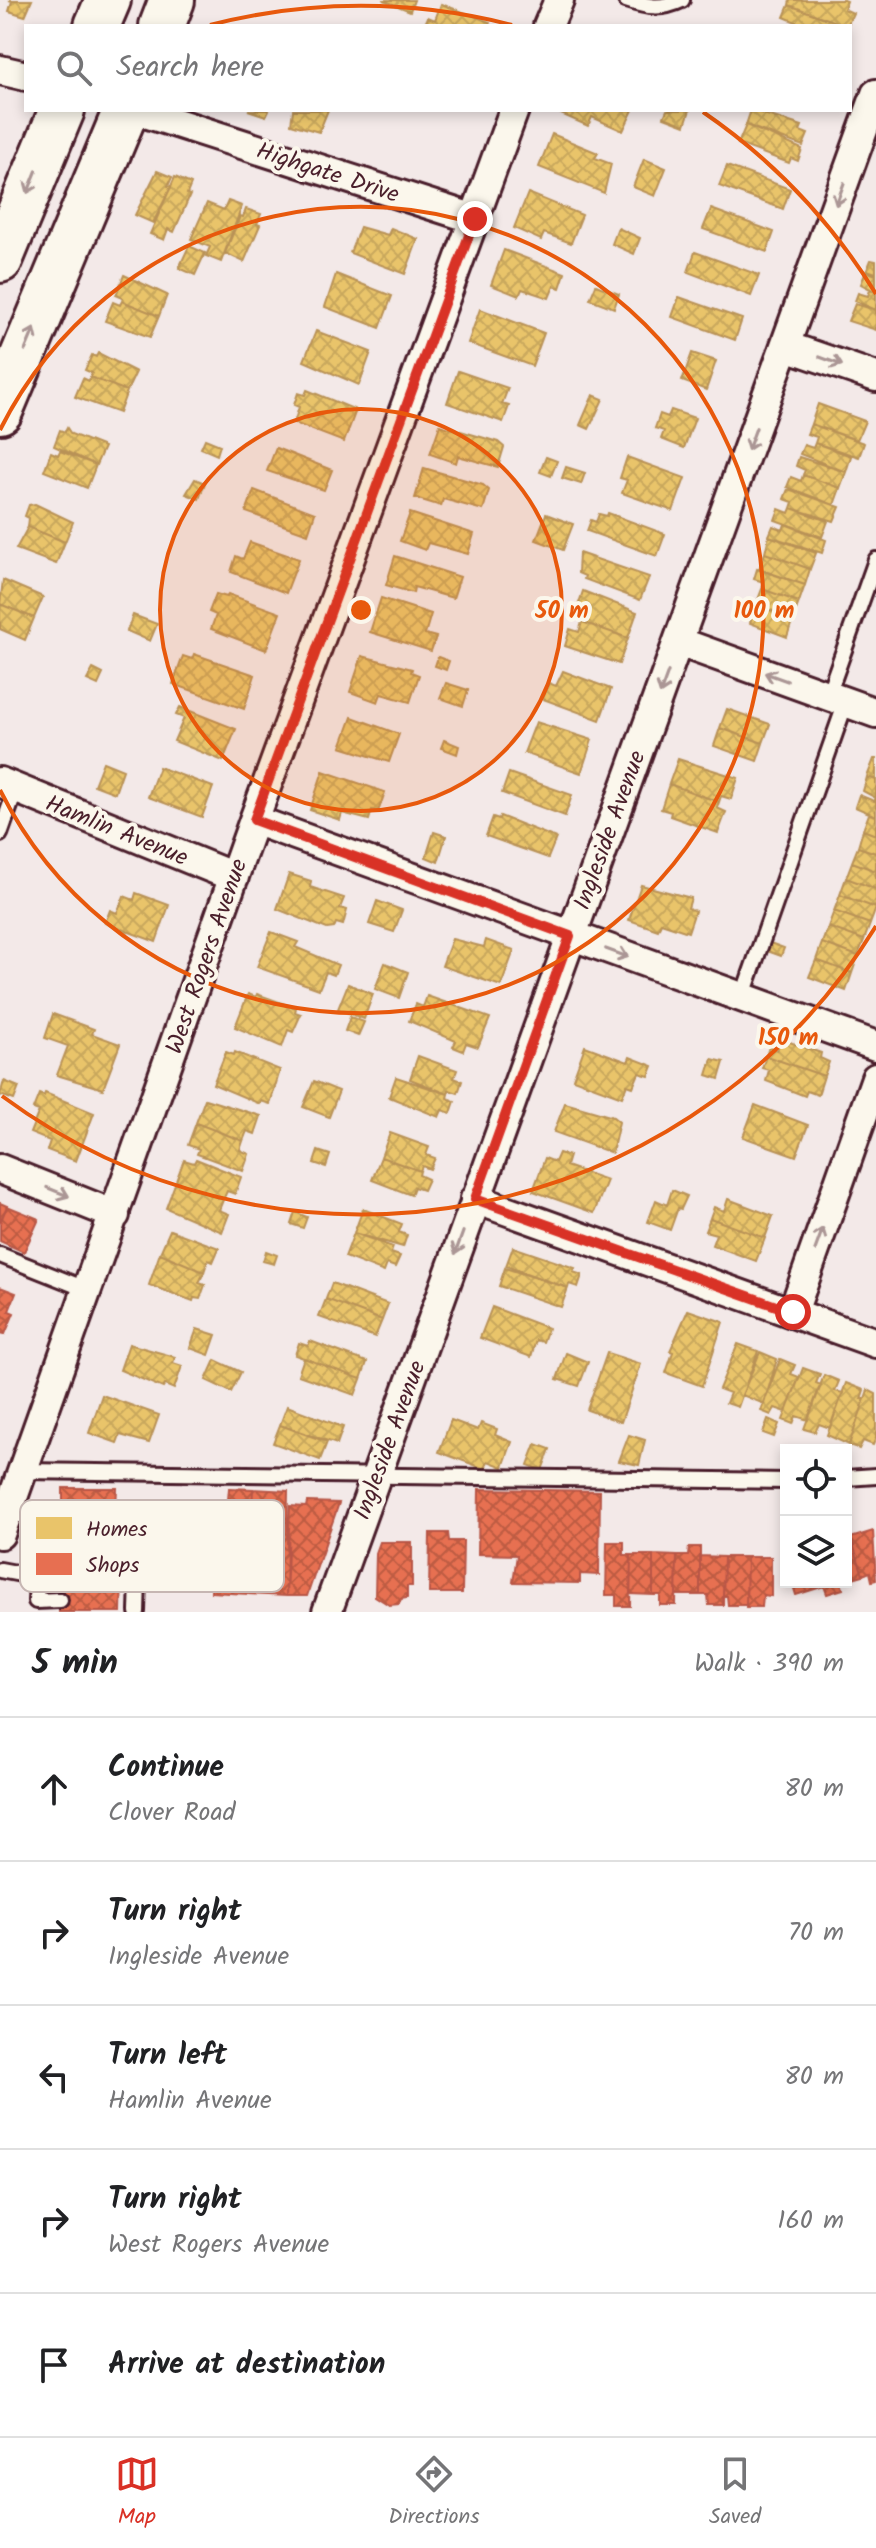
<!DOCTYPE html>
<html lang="en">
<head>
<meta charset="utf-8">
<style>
  :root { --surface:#fff; --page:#f2f2f2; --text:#202124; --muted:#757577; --line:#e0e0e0; --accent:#d93025 }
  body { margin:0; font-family:Kalam,sans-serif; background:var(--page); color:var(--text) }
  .controls { position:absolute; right:24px; bottom:24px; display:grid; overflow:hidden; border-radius:0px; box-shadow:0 4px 12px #0003 }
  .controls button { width:72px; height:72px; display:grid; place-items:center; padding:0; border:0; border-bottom:2px solid var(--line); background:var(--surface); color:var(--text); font:40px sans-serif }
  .stop { position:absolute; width:24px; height:24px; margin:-18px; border:6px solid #d93025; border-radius:50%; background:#fff }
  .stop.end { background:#d93025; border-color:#fff; box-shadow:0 2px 8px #0008 }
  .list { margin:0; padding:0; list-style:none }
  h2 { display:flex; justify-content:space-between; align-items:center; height:104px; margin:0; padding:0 32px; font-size:34px }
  h2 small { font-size:26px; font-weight:400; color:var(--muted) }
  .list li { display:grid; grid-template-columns:52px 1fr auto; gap:24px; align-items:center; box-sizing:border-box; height:144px; padding:0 32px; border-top:2px solid var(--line) }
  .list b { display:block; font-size:30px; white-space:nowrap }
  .list p { margin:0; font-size:26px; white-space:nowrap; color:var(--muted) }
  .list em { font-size:26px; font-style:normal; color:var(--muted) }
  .icon { flex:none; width:44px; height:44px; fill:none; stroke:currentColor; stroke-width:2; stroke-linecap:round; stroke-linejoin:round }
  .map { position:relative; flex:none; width:876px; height:1612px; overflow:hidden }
  .search { position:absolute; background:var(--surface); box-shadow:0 4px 12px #0003; left:24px; right:24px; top:24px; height:88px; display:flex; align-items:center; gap:20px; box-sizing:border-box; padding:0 28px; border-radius:0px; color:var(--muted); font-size:30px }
  .sheet { height:824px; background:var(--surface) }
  nav { display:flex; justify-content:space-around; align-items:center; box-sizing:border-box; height:112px; border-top:2px solid var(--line); background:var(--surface); font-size:22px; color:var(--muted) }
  nav a { display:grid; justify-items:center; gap:4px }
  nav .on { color:var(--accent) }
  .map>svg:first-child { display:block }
</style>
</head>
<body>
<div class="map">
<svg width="876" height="1612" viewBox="0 0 876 1612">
  <defs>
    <pattern id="homes-cross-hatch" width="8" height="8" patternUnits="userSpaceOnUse" patternTransform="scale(2)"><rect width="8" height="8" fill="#e9c46a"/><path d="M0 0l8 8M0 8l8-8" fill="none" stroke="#c9a85c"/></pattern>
    <pattern id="shops-cross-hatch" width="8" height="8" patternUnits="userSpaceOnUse" patternTransform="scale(2)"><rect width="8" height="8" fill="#e76f51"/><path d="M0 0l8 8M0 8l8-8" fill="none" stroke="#bd5b43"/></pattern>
  </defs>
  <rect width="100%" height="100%" fill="#f3e9e8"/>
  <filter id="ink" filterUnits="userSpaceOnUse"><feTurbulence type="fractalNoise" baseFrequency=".0125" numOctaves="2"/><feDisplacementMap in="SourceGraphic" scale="16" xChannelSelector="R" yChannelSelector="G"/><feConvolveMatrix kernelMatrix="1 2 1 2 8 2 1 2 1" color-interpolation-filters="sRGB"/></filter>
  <g filter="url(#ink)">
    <path fill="url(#homes-cross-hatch)" stroke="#b99257" stroke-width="2" d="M9,0H32L25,16L9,11L12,1Z
      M383,0H414L410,11Z
      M790,0H844L847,1L844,9L853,13L847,26L789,5Z
      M441,4L490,22L489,26H424L428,17L435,20Z
      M789,5L847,26H794L796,22L784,17Z
      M248,110H269L266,116Z
      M293,110H328L319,132L291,124Z
      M563,110H633L623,131L592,117L588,126L561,114Z
      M667,110H690L685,125L664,117Z
      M751,110L802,126L800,131L808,134L803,146L746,125Z
      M746,125L802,149L798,161L791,158L789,163L738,144Z
      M552,134L598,153L595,158L611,164L604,193L539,167Z
      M644,159L666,168L655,196L633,187Z
      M727,166L790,189L783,209L719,186Z
      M157,171L172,177L168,186L171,187L153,223L135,215Z
      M175,177L191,184L187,194L190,195L174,232L168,229L164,240L150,234Z
      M528,193L582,215L571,243L544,233L541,240L514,228Z
      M228,201L242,206L221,262L206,256L210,247L191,239L207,203L224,210Z
      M246,209L261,214L257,224L260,225L244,262L225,253L240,216L243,217Z
      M711,209L774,232L767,252L703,229Z
      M360,227L388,235L391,228L418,239L405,274L350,253Z
      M618,228L640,238L634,254L612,244Z
      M189,246L205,253L195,275L179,268Z
      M504,250L565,273L560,288L554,286L549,298L522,289L519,296L491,285Z
      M695,252L759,275L751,296L688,272Z
      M871,260L876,261V273L867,270Z
      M866,271L876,275V292L861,284Z
      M336,274L392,296L380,328L325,307Z
      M124,275L167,295L159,316L122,301L123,298L116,295Z
      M596,285L619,294L614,308L590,299Z
      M870,290L876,292V310L855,301L858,293L868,296Z
      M679,297L742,319L735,340L672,317Z
      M122,301L159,316L150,337L105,321L113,302L120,305Z
      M855,304L876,310V330L848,321Z
      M480,309L544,333L532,366L468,343Z
      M316,331L371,352L359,385L304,361Z
      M98,353L136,372L127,391L90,377L92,373L85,370L92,355L96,357Z
      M692,353L716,361L706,390L682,381Z
      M458,371L508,388L502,404L509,406L503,422L447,403Z
      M90,377L127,391L119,413L75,397L83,378L89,381Z
      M307,390L356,410L344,442L294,423L299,407L294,405L298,393L305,395Z
      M593,395L603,399L589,429L580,425Z
      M818,404L865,421L857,440L811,424Z
      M671,410L695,418L684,448L661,439L664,431L655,428L660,414L668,417Z
      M811,424L864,443L859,457L815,443L817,437L807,434Z
      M440,425L498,442L504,447L498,467L458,456L456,463L430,454Z
      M67,428L71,434L104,447L96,465L54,446L60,430L65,432Z
      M205,439L220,445L217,455L201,448Z
      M815,443L851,456L846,472L800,454L804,445L813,448Z
      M276,448L332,470L324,490L267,471Z
      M60,451L96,465L87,488L44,471L51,452L58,455Z
      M546,457L557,461L551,476L540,472Z
      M627,457L685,478L673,511L622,493L627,480L620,478Z
      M799,457L846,472L840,488L803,475L805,470L796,466Z
      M566,467L585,473L581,484L562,478Z
      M424,468L483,485L489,490L483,510L443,499L441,506L415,498Z
      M803,475L840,488L834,505L787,487L791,477L801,481Z
      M195,479L205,483L199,499L186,494Z
      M788,489L840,507L834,521L791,508L793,502L784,499Z
      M254,490L315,513L308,534L246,512Z
      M35,504L73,522L65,542L28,527L29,518L25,516L29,505Z
      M791,508L828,521L822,537L775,520L779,509L789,513Z
      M410,513L474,534L468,554L428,543L425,550L400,541Z
      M608,513L665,534L657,556L587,531L591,520L596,522L599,514L607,516Z
      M546,514L573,524L563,550L536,540Z
      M785,524L826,540L822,553L769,536L773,526L783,530Z
      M28,527L65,542L56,564L16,549Z
      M769,536L816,553L810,569L765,553Z
      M250,542L299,559L286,593L231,572L236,556L243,559Z
      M579,553L649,577L640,600L584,579L585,576L578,573Z
      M765,553L810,569L805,585L759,569Z
      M395,556L460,577L453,598L414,587L413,593L386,585Z
      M757,569L805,585L799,602L762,589L764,582L754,579Z
      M3,580L43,597L34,618L0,604Z
      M762,589L799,602L793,618L756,605Z
      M583,591L637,612L628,638L582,622L586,612L577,609Z
      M216,594L227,597L228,594L280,613L266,650L211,629L216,615L209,612Z
      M381,598L431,614L425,634L436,637L431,651L370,632Z
      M0,604L34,618L25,640L0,629Z
      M756,605L793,618L787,637L750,623Z
      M133,615L157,624L150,641L127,631Z
      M582,622L628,638L619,664L565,646L570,629L579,632Z
      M194,654L255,675L244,709L173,684L183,656L192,659Z
      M362,656L412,669L411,672L419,675L410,702L381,694L378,702L350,692Z
      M438,657L449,661L446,670L435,666Z
      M93,669L103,674L98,685L87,680Z
      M563,671L611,689L600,720L543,699L549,683L556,686Z
      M446,683L468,690L463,706L440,698Z
      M180,707L236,729L223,761L174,741L184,718L176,715Z
      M727,709L770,724L763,743L720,728Z
      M352,717L399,734L389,762L341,747Z
      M536,722L592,740L581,773L524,753Z
      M720,728L763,743L757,761L714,746Z
      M444,740L459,746L457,754L441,748Z
      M678,759L738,778L731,799L721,796L719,802L669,784Z
      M874,759H876V780L867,777Z
      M103,762L123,770L115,793L94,785Z
      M159,767L213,787L202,817L148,797Z
      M323,771L385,792L378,812L372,810L369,820L342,813L340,820L310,810Z
      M509,773L572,795L565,816L502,793Z
      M867,777L876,780V798L863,791Z
      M669,784L719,802L717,808L726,812L718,833L670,816L671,812L661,809Z
      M859,795L874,801L876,798V816L855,807Z
      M869,814L876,816V835L863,830Z
      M500,816L556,838L548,858L486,836L493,817L499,819Z
      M863,830L876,835V853L858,847Z
      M434,832L446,836L438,862L426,857Z
      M858,847L876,853V871L852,862Z
      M852,862L876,871V889L846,878Z
      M289,874L311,881L310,887L344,898L340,908L347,910L343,925L336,923L334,928L327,929L277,909Z
      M846,878L876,889V908L840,895Z
      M641,885L691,898L688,908L695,911L688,932L661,923L658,930L629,920Z
      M136,893L169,905L156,942L105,923L110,910L117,913L124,896L134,900Z
      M840,895L876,908L870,924L834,911Z
      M377,901L402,910L394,932L369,924Z
      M834,911L870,924L864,940L828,927Z
      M828,927L864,940L858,956L822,943Z
      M271,932L298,942L295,947L338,965L334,975L326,972L319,989L257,967Z
      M452,939L484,947L486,940L514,950L501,986L442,966Z
      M770,943L784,948L781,956L767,951Z
      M822,943L858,956L852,973L816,960Z
      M816,960L852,973L846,991L809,977Z
      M385,963L408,972L399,998L375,989Z
      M348,984L373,994L364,1019L338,1009Z
      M248,994L256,997L257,994L296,1008L295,1012L301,1014L293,1032L288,1030L282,1047L235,1027Z
      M427,996L490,1018L478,1047L466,1043L463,1051L453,1047L456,1041L409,1021L416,1004L423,1007Z
      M53,1014L94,1029L92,1034L120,1044L103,1089L57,1075L68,1046L45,1038Z
      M350,1017L364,1022L358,1036L345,1031Z
      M781,1039L821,1053L820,1058L829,1062L824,1076L766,1056L769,1047L777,1050Z
      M585,1046L628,1062L630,1057L653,1066L649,1076L639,1073L633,1087L627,1085L622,1097L573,1079Z
      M226,1052L234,1055L235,1052L280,1070L270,1104L261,1101L260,1104L213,1084Z
      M418,1056L457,1070L454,1078L462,1081L458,1093L449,1090L448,1094L410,1079Z
      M766,1056L824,1076L818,1095L807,1091L805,1096L766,1081L769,1070L762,1068Z
      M712,1059L724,1062L719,1079L707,1075Z
      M396,1077L448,1094L447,1098L455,1101L451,1113L442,1110L439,1117L389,1097Z
      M4,1081L19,1087L14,1100L0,1095Z
      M314,1081L339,1091L329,1117L303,1107Z
      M45,1093L94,1113L76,1161L47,1150L50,1141L30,1133L39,1111L33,1109L39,1094L44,1096Z
      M205,1099L261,1116L255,1134L247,1131L243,1141L196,1123Z
      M565,1103L613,1117L619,1122L612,1153L554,1132Z
      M755,1105L808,1125L796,1156L743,1137Z
      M196,1123L243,1141L240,1150L249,1154L243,1171L197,1154L199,1149L188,1145Z
      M390,1133L429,1147L426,1155L435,1158L430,1169L422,1166L420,1171L381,1157Z
      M318,1151L330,1155L326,1167L314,1163Z
      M559,1153L569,1156L566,1166L607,1180L594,1213L533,1191L545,1158L555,1162Z
      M381,1157L420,1171L419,1175L428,1179L423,1190L414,1187L411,1195L372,1180Z
      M196,1159L241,1177L235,1194L227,1191L223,1200L176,1181L184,1160L194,1163Z
      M176,1181L223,1200L219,1210L229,1214L222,1232L166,1208Z
      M672,1190L687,1196L681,1209L678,1208L670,1230L648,1222L656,1200L667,1205Z
      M728,1199L773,1216L765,1238L710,1218L714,1207L724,1211Z
      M363,1209L402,1224L399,1232L407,1235L403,1247L354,1233Z
      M295,1212L307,1217L303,1228L291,1224Z
      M710,1218L765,1238L756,1261L712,1245L716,1234L705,1231Z
      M170,1230L219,1248L213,1262L208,1260L204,1272L160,1253Z
      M354,1233L393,1247L391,1253L400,1256L395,1267L387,1264L384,1272L345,1257Z
      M513,1247L575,1268L573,1272L582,1275L578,1287L569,1284L568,1288L506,1266Z
      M266,1251L277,1255L274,1264L263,1261Z
      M160,1253L204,1272L199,1283L205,1285L200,1299L194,1298L193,1301L149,1285Z
      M505,1268L568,1288L561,1307L499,1286Z
      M332,1283L388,1304L382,1320L326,1299Z
      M326,1299L382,1320L375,1337L319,1317Z
      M492,1307L548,1328L543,1342L536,1340L531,1357L480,1338Z
      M688,1310L723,1322L702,1386L666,1373L673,1352L670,1351Z
      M197,1329L216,1335L209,1355L190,1348Z
      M310,1341L367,1362L361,1379L295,1355L299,1343L308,1346Z
      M129,1344L175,1357L173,1363L182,1366L174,1389L165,1385L163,1388L120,1370Z
      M738,1344L758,1351L738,1407L726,1403L730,1393L719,1389Z
      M760,1352L777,1359L764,1404L742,1395Z
      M566,1353L588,1362L579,1386L557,1379Z
      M607,1353L641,1364L621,1422L587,1410Z
      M304,1358L361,1379L355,1395L298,1375Z
      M780,1359L795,1365L791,1374L799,1377L786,1412L775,1408L771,1415L761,1411Z
      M215,1360L241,1372L231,1392L206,1380Z
      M803,1368L820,1374L816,1383L821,1385L808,1420L796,1416L793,1424L783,1420Z
      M824,1375L839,1381L835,1391L843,1393L830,1428L819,1424L815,1432L804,1429Z
      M846,1383L864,1390L861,1399H865L849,1445L827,1435Z
      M868,1390L876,1394V1438L873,1445L863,1441L859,1449L849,1445Z
      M102,1395L159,1415L149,1443L120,1435L117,1443L89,1433Z
      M287,1406L343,1427L337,1444L280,1425Z
      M768,1419L779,1424L774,1437L763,1433Z
      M451,1420L478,1430L481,1423L497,1429L495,1435L512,1442L503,1467L488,1461L485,1469L439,1452Z
      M280,1425L327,1442L320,1460L273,1443Z
      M629,1435L645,1440L639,1465L619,1461Z
      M536,1444L550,1449L542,1470L528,1465Z"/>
    <path fill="url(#shops-cross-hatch)" stroke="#b85746" stroke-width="2" d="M0,1203L7,1206L0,1223Z
      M7,1206L39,1219L24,1252L0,1241V1223Z
      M0,1287L16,1293L9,1311L14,1313L5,1334L0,1333Z
      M63,1488H117L116,1508H96V1514H71V1507L63,1508Z
      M229,1488L253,1489L248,1594L211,1592L214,1512H227Z
      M253,1489L288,1491L286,1596L248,1594Z
      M479,1489L600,1491L599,1575L580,1574V1583L513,1582L517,1555L478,1554Z
      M307,1502L339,1503L307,1596H286L290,1506L306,1507Z
      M873,1531L876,1580L872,1581L870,1572L863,1575L851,1538Z
      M430,1533H448L449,1541H463L462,1593H429Z
      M62,1538H123L121,1612H59Z
      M851,1538L863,1575L846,1580V1539Z
      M380,1542H412V1586H407V1598L401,1599L399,1604L389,1605L375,1596L376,1553Z
      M607,1542H624V1555H631L630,1606H616V1595H606Z
      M689,1547H700V1595H676L677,1556H688Z
      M631,1555H653V1595L630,1594Z
      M653,1555L677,1556L676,1605H660V1595H653Z
      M700,1556L724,1557L723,1605H709L708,1595H700Z
      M724,1557H747L746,1605H728L727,1596H723Z
      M747,1557H771V1596L763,1595L762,1607H746Z
      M792,1582H816L818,1588L796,1595Z
      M816,1582H841L843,1589L827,1594L824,1586L818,1588Z"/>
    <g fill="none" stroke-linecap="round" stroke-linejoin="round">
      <g stroke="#4a1f2b" stroke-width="20">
        <path id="lane" d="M626,0C647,7 661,10 682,0
          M828,695L876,560
          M0,834L16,789
          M742,998L846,702
          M0,1255L88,1290
          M22,1471L786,1481
          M846,1478L876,1476
          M8,1510L41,1523L38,1546
          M123,1546H139L137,1612
          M0,1570L37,1577L36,1601L60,1600
          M60,1578L37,1577L38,1546L61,1547"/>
      </g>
      <g stroke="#4a1f2b" stroke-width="34">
        <path id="street" d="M548,26L559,0
          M0,70L26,76
          M136,110L475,219
          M786,346L876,377
          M679,642L876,713
          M0,782L234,877
          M254,820L876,1046
          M0,1169L115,1215
          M475,1199L876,1343
          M793,1312L876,1078
          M0,1534L254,820L514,110
          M327,1612L876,94"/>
      </g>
      <g stroke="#4a1f2b" stroke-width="50">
        <path id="primary" d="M97,26L108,0
          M162,26L172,0
          M0,260L62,110
          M0,411L126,110"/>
      </g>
      <use href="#lane" stroke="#fbf7ec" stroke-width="14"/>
      <use href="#street" stroke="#fbf7ec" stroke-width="28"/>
      <use href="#primary" stroke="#fbf7ec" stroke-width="44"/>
    </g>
    <defs><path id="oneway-shaft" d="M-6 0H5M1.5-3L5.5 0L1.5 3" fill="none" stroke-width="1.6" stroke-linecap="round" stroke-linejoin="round" transform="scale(2)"/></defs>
    <g stroke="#ab9695">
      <use href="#oneway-shaft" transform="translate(32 182) rotate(112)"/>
      <use href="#oneway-shaft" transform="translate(840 194) rotate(110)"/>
      <use href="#oneway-shaft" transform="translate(30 339) rotate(-67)"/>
      <use href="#oneway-shaft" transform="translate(831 361) rotate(20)"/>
      <use href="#oneway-shaft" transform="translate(752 439) rotate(110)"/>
      <use href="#oneway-shaft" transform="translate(776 677) rotate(-160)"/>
      <use href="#oneway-shaft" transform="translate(664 683) rotate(110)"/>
      <use href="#oneway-shaft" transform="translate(617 953) rotate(20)"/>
      <use href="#oneway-shaft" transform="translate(58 1192) rotate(22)"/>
      <use href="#oneway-shaft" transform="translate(819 1239) rotate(-70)"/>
      <use href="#oneway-shaft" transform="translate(459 1243) rotate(110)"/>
    </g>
  </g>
  <g fill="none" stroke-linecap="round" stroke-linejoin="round" filter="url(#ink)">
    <path stroke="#d93025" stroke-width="10" d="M475,219L254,820L570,936L475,1199L793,1312"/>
  </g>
  <circle cx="361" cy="610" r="201" fill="#e8590c" fill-opacity=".12"/>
  <g fill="none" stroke="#e8590c" stroke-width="4">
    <circle cx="361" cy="610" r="201"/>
    <path d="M0 430A403 403 0 1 1 0 790"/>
    <path d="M876 926A604 604 0 0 1 2 1096M210 25A604 604 0 0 1 512 25M703 112A604 604 0 0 1 876 294"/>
  </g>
  <g text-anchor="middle" stroke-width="8" stroke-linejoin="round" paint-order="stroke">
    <g font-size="24" fill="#4a1f2b" stroke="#fbf7ec">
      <text transform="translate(328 172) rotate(18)" y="8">Highgate Drive</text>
      <text transform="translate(117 830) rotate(22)" y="8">Hamlin Avenue</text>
      <text transform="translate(609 830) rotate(-70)" y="8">Ingleside Avenue</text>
      <text transform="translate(206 956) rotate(-71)" y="8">West Rogers Avenue</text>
      <text transform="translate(389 1440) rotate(-70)" y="8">Ingleside Avenue</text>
    </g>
  </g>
  <rect x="20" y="1500" width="264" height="92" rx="12" fill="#fbf7ec" stroke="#c6b6b2" stroke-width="2"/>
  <rect x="36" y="1517" width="36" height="22" fill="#e9c46a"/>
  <rect x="36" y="1553" width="36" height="22" fill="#e76f51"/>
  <g font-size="22" fill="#4a1f2b">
    <text x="86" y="1536">Homes</text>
    <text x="86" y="1572">Shops</text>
  </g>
  <circle cx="361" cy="610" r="12" fill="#e8590c" stroke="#fbf7ec" stroke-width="4"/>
  <g font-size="24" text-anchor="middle" font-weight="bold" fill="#e8590c" stroke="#fbf7ec" stroke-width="8" stroke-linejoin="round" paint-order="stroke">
    <text x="562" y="618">50 m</text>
    <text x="764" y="618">100 m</text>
    <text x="788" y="1045">150 m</text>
  </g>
</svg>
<div class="controls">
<button><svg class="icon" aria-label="locate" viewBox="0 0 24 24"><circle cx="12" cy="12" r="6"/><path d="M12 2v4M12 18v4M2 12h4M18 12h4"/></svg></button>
<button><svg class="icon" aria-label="layers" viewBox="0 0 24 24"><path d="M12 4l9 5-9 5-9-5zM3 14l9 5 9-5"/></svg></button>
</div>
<div class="stop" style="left:793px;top:1312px"></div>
<div class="stop end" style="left:475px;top:219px"></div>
<div class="search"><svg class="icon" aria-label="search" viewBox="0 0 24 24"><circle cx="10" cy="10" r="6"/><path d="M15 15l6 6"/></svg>Search here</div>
</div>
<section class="sheet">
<h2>5 min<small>Walk · 390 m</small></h2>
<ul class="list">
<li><svg class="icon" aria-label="ahead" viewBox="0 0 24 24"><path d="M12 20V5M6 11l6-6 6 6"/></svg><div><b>Continue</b><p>Clover Road</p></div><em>80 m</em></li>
<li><svg class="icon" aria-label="right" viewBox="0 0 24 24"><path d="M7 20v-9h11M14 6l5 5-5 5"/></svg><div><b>Turn right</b><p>Ingleside Avenue</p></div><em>70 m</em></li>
<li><svg class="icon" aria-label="left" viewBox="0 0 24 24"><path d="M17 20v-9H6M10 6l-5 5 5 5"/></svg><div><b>Turn left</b><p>Hamlin Avenue</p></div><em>80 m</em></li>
<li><svg class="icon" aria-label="right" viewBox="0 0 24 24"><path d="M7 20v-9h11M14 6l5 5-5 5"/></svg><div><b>Turn right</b><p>West Rogers Avenue</p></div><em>160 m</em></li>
<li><svg class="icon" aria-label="arrive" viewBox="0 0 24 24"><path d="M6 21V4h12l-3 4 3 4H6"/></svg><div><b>Arrive at destination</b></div></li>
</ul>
</section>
<nav>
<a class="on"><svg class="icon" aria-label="map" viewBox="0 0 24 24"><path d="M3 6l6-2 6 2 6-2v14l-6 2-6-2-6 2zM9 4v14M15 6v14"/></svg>Map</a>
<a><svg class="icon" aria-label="directions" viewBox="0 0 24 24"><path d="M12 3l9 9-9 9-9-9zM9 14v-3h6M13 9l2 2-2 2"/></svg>Directions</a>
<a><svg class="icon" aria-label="saved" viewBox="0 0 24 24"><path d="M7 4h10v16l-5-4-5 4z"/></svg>Saved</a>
</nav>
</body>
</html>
